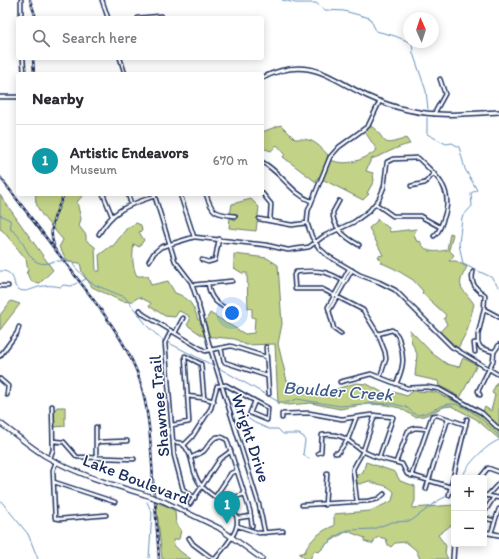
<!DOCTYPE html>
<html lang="en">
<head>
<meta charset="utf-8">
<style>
  :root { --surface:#fff; --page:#f7f7f7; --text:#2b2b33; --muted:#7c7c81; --line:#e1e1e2; --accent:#1a73e8 }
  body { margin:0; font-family:Itim,sans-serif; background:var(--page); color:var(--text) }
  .controls { position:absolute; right:12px; bottom:12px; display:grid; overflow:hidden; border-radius:4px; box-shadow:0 2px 10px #0003 }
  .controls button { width:36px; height:36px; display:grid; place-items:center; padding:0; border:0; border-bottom:1px solid var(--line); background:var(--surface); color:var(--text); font:20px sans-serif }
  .compass { position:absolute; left:403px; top:12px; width:36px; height:36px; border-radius:50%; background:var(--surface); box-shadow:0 2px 10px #0003; rotate:357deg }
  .you { position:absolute; left:232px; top:313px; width:14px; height:14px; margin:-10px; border:3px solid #fff; border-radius:50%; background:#1a73e8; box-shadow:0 0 0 6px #1a73e833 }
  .badge { display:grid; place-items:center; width:26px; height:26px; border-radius:50%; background:var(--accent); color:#fff; font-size:13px; font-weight:700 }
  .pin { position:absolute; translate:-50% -33px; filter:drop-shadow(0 1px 2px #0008) }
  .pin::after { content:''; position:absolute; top:21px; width:14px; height:12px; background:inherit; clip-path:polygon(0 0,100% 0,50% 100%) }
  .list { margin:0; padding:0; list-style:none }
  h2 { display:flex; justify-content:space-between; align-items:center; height:52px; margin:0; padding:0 16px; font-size:17px }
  h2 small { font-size:13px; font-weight:400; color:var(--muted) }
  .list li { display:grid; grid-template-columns:26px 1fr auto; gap:12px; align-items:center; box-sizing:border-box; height:72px; padding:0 16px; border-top:1px solid var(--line) }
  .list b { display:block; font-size:15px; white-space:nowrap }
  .list p { margin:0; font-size:13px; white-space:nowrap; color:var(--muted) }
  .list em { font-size:13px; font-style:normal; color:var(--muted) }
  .icon { flex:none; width:22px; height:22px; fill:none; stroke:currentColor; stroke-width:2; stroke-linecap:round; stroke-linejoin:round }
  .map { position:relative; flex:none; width:499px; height:559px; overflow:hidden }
  .search { position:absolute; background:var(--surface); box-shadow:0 2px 10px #0003; left:16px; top:16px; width:248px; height:44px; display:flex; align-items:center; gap:10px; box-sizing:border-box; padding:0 14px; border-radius:4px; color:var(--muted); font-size:15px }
  .panel { position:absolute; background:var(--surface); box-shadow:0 2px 10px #0003; left:16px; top:72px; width:248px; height:124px; border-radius:4px }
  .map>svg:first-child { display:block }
</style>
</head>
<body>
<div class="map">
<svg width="499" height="559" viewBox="0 0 499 559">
  <rect width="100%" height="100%" fill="#fff"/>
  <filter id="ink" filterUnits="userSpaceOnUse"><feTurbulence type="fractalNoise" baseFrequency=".025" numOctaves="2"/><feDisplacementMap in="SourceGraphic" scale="8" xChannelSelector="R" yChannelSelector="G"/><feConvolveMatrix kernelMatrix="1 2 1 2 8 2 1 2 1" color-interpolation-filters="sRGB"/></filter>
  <g filter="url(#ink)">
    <path fill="#c2d287" stroke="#6e8072" d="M281,125L295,139C312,138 317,143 328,155L327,158C344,168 362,161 377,150L365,132L371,126C389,139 378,149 406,138L410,144C395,147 385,155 371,159L366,171L373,173L374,181L367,193L369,194L363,200L318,177L316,182L283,157L285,154L277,145L271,151L262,148V132Z
      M36,194H84L77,202L81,219L79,226L86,235V240L95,247L96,271H100L99,255L111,246H113L127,228L136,223L141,225L142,231L139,232L144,240L139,247L134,244C132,254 132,267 137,276H148L151,285L168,281L175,293C189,297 194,306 198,320H206L210,313L245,334L254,333L255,318L252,317V309L248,308L247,273H242L234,268V254L267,258L278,265L282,324L278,344L287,381L323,393L356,383L367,384L389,396L394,392L407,396L413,391L435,392L482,414L499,431V439L476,419L451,406L444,407L424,416L415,417L400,408L386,405L368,404L340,409L311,403L289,405L278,403L275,344L246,345L235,339L203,336L187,325L190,320L188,315L179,311L175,317L165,316L149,306L151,303L139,297L131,302L121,301L92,287L82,272L80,263L68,262L59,247L63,240C54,228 32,210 36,194Z
      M0,195L53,270L40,283L32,282L26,272H28L26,259L3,231L0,229Z
      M251,199L259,207L256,231L229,228L230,217L235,220L238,217L235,213L230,215L232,204Z
      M377,219L389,228L390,232L416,229L414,235L417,242L420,241C426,254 435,252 447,250L450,233L453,234L449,250L454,255L449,261H456L467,267C454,289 463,287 474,304L467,331L458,348L440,332L447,324L444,319L446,315L422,293L423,291L413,280L395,269L382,263L378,256L383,255L369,228L377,221Z
      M11,301L20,304L0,330V315Z
      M409,329L433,354L447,364L459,367L463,358L477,365L460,398L450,391L439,386L438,381L415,376L417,354L412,343Z
      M497,382L499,383V428L482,413L485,407L491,411L495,395L492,393Z
      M57,407H65V426L55,427L54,411Z
      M366,462L395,472L400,481L415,486V501L412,508L454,505V523L438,535L446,546L445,553L448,559H420L416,550L406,542L395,543L391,547L388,545L386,539L379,537L375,539L373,544L364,541L365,538L347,531L328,543L319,552L314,551L310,559H306L299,554L305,552C308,541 323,529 334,526V514L370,511L392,501L394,492C387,483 378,486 369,481L360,484L355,483L354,477L363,472Z
      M156,502L167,506L175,511L176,524L181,530L179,539L173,540L174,545L181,552L191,559H162Z"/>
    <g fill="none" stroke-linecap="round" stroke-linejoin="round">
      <path stroke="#668eb9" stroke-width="1" d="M282,0L296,3H316L325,10L344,11L370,18L376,31L395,36L412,43L413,53L426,91L428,109
        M427,118V134L446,144L452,143L459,147L465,169L477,190L471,193L472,206L462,217L459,244L463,264L491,277L499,287
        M0,215L10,220L11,230C27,236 26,274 54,261
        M65,260L72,261L74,266L86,279
        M57,261H62
        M0,271C10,270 14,277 15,286C24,297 34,286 45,286C50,285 55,286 61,287L63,285L71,286L77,283
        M82,281L86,279L95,285L125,297L149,328L164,341
        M167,342L214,366
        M217,367L279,402H289L297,399L340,406L374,403L394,404L406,407L416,415C427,414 435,408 445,405C463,398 488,425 499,436
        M220,372L223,383
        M225,387L228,400L238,412L255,423L269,429H278L283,434H299L304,437L305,441L303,454L309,459
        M228,401L233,413
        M462,478C466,465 486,445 499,440
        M255,488L258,498
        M0,500L28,534L38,559
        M147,502L152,513L149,558
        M322,548L336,536L348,530L373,529L392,522L411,521L439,500L454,493"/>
      <g stroke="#1b2f5e" stroke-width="5.5">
        <path id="minor" d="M21,0V18
          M102,0L108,18
          M138,18L161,16
          M23,58L24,74
          M120,58L125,74
          M0,97H18
          M380,101L368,126L339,147L330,157L308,211L307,223L312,237L319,248L328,256L360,275L379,282L395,290L452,347L499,375
          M434,114L445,94L440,79
          M262,162C281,172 292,194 311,201
          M411,186L425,183L434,173
          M262,193L271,204L270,221
          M103,194L112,216
          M128,194L131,204
          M154,194L175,261L191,282L199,305
          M180,194L194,237
          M206,194C212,213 215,214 235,216
          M339,201L333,212C332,228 346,238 359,245
          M376,204L393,216H420L440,227
          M259,219L292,225L307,223
          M99,234C113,209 129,205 155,196
          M202,260L208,262L215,260L219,239
          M149,261L154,253L161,247L194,237L266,245L288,250L309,247L324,236L354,222L369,211L379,199L384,187L387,162L393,159L418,158C438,177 455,190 443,220C441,226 439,233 434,236
          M473,272C470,284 476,289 485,295L484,309L499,317
          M345,282C326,270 318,270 296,272L294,275L295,289H322L363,310L378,334L385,352L386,359L380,377
          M208,283C210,303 221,305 237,315
          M192,285L232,281
          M0,286H8
          M199,307L211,351L259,505L265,533
          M484,309L478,335V343L481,348L494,352
          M140,310L143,314L205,351L231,346L266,357
          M329,311L352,270
          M171,331L165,343L174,455L183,489L195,498
          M175,333L183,318
          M341,334L334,329L328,307L349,269
          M378,334L392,330C397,333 399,337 400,343C405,359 403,369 396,384
          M266,347L269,394
          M221,348L224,362L267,376
          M475,352L474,343H478
          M0,356L17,333L19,327
          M0,379L8,386L7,395
          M340,382L371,374L407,388L427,387L439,389L482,413L499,429
          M480,395L478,391L493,361L494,352L499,345
          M187,396L203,398L214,401
          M255,401L268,408L267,420L250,413Z
          M282,418V414L309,413L342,419L371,415L393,417L379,458
          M172,425L189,422L185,356L201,364L204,398
          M53,441L64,442L77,457L134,459
          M96,442L127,441
          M173,442L181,443C195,453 190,472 200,484C207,493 218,499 227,505C251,521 227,544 215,559
          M184,445L192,437L211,408L217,386L226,385L255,401
          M318,453L321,452L322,435C349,432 349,446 369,454C380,459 391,461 402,464L407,474L454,488
          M335,453H338L348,439L356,418
          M192,457C196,455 200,454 204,451C211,443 214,431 227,440L250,511L252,526
          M50,458L53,450L52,406
          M96,458V427
          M56,462L53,470L55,518L60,519L106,515
          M396,462L408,431L415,428L427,429
          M411,476L432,416L437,415L466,425
          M480,478L488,468L499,472
          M54,482L115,502
          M426,489L448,419
          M449,495L467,419
          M484,495L499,498
          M487,496L499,483
          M215,497L231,473L237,471
          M357,502L353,469L363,451L375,415
          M190,504L220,459L231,451
          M302,505L368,501L378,499L384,494
          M325,505L327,473
          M229,506L236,497L244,494
          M484,513L494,497
          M238,518L251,516
          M484,518L492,520
          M238,526L259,533L283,531
          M491,533L499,509
          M189,538L193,544L213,559"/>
      </g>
      <g stroke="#1b2f5e" stroke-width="6">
        <path id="tertiary" d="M262,78C308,55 328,77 367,96C380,102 394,107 408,110C438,117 468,114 499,112
          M484,532L499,535
          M453,559L454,544"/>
      </g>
      <g stroke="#1b2f5e" stroke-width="6">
        <path id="secondary" d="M0,423C15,434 29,446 45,456C76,474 113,485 146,495
          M163,501L219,528L262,559"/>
      </g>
      <use href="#minor" stroke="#fff" stroke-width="2.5"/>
      <use href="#tertiary" stroke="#fff" stroke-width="3"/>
      <use href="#secondary" stroke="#fff" stroke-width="3.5"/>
      <g stroke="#1b2f5e" stroke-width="2.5">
        <path id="rail" d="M30,0L36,18
          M33,58L34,74
          M0,177C23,207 45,237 68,266C93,300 121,332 137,372C151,410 151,455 154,495
          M54,245C47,227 57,211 64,194
          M155,502L159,559"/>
      </g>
      <use href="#rail" stroke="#fff" stroke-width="1" stroke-dasharray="3" stroke-linecap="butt"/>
      <g stroke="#1b2f5e" stroke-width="6" stroke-linecap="butt">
        <path id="secondary-bridge" d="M146,495L163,501"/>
      </g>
      <use href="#secondary-bridge" stroke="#fff" stroke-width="3.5"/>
    </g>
  </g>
  <g text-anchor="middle" stroke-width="3" stroke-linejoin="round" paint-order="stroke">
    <g font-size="17" fill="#1b2f5e" stroke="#fff">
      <text transform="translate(159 406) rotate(-95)" y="6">Shawnee Trail</text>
      <text transform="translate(251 438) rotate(72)" y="6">Wright Drive</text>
      <text transform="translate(136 479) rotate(21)" y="6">Lake Boulevard</text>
    </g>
    <g font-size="18" font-style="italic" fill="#405e8c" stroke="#fff">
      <text transform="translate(338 391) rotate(4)" y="6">Boulder Creek</text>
    </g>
  </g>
</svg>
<div class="controls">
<button>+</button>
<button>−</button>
</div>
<svg class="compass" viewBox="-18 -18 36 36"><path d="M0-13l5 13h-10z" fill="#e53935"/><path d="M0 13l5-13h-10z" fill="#7c7c81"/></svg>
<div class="you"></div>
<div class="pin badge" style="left:227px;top:524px;background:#0f9aa8">1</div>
<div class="search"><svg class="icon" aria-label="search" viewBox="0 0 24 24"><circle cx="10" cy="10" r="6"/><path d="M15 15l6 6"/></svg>Search here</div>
<section class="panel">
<h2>Nearby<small></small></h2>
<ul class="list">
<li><span class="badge" style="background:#0f9aa8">1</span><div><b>Artistic Endeavors</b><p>Museum</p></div><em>670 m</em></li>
</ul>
</section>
</div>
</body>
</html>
